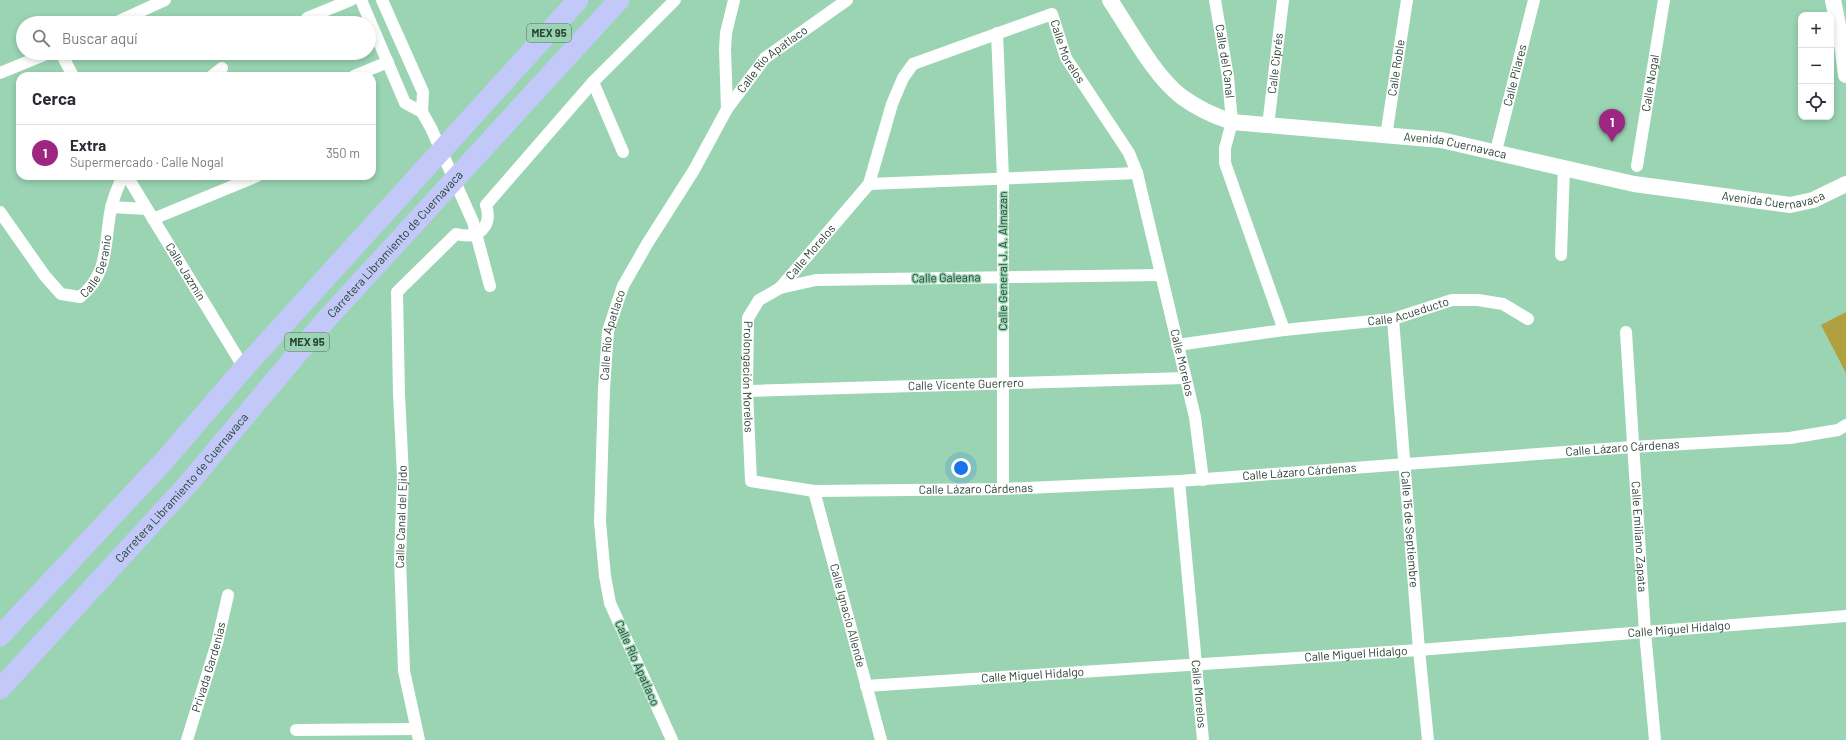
<!DOCTYPE html>
<html lang="es">
<head>
<meta charset="utf-8">
<style>
  :root { --surface:#fff; --page:#f2f2f3; --text:#2b2b33; --muted:#7c7c81; --line:#e1e1e2; --accent:#9c2680 }
  body { margin:0; font-family:Barlow,sans-serif; background:var(--page); color:var(--text) }
  .controls { position:absolute; right:12px; top:12px; display:grid; overflow:hidden; border-radius:8px; box-shadow:0 2px 6px #0003 }
  .controls button { width:36px; height:36px; display:grid; place-items:center; padding:0; border:0; border-bottom:1px solid var(--line); background:var(--surface); color:var(--text); font:20px sans-serif }
  .you { position:absolute; left:961px; top:468px; width:14px; height:14px; margin:-10px; border:3px solid #fff; border-radius:50%; background:#1a73e8; box-shadow:0 0 0 6px #1a73e833 }
  .badge { display:grid; place-items:center; width:26px; height:26px; border-radius:50%; background:var(--accent); color:#fff; font-size:13px; font-weight:700 }
  .pin { position:absolute; translate:-50% -33px; filter:drop-shadow(0 1px 2px #0008) }
  .pin::after { content:''; position:absolute; top:21px; width:14px; height:12px; background:inherit; clip-path:polygon(0 0,100% 0,50% 100%) }
  .list { margin:0; padding:0; list-style:none }
  h2 { display:flex; justify-content:space-between; align-items:center; height:52px; margin:0; padding:0 16px; font-size:17px }
  h2 small { font-size:13px; font-weight:400; color:var(--muted) }
  .list li { display:grid; grid-template-columns:26px 1fr auto; gap:12px; align-items:center; box-sizing:border-box; height:56px; padding:0 16px; border-top:1px solid var(--line) }
  .list b { display:block; font-size:15px; white-space:nowrap }
  .list p { margin:0; font-size:13px; white-space:nowrap; color:var(--muted) }
  .list em { font-size:13px; font-style:normal; color:var(--muted) }
  .icon { flex:none; width:22px; height:22px; fill:none; stroke:currentColor; stroke-width:2; stroke-linecap:round; stroke-linejoin:round }
  .map { position:relative; flex:none; width:1846px; height:740px; overflow:hidden }
  .search { position:absolute; background:var(--surface); box-shadow:0 2px 6px #0003; left:16px; top:16px; width:360px; height:44px; display:flex; align-items:center; gap:10px; box-sizing:border-box; padding:0 14px; border-radius:22px; color:var(--muted); font-size:15px }
  .panel { position:absolute; background:var(--surface); box-shadow:0 2px 6px #0003; left:16px; top:72px; width:360px; height:108px; border-radius:12px }
  .map>svg:first-child { display:block }
</style>
</head>
<body>
<div class="map">
<svg width="1846" height="740" viewBox="0 0 1846 740">
  <rect width="100%" height="100%" fill="#9ad4b3"/>
  <path fill="#b1a03f" d="M1846,312V373L1821,325Z"/>
  <g fill="none" stroke-linecap="round" stroke-linejoin="round">
    <g stroke="#fff" stroke-width="12">
      <path d="M361,0L405,103L422,112L431,128L473,222L490,286"/>
      <path d="M382,0L423,92L422,112"/>
      <path id="s1" d="M1215,0L1228,77L1232,122L1225,148V163L1284,330"/>
      <path d="M307,18L351,0"/>
      <path d="M115,23L165,0"/>
      <path d="M997,33L1003,178V489"/>
      <path d="M61,53L73,76"/>
      <path d="M0,73L49,53"/>
      <path d="M212,76L222,68"/>
      <path d="M354,76L388,62"/>
      <path d="M593,82L623,152"/>
      <path d="M727,109L725,49L726,33L734,0"/>
      <path id="s2" d="M1268,126L1283,0"/>
      <path id="s3" d="M1386,136L1407,0"/>
      <path id="s4" d="M1496,151L1534,0"/>
      <path id="s5" d="M1637,166L1664,0"/>
      <path id="s6" d="M127,176L244,368"/>
      <path d="M869,184L1137,173"/>
      <path d="M111,207L147,209"/>
      <path id="s7" d="M0,212L45,276L61,294L80,297C110,273 104,243 111,208C114,197 118,186 123,176"/>
      <path d="M153,219L257,176"/>
      <path d="M1561,255L1564,167"/>
      <path id="s8" d="M1161,275L816,280L780,288L759,300L748,318L747,391L751,481L814,491L1003,489L1179,481L1632,447L1790,438L1838,430L1846,425"/>
      <path id="s9" d="M780,288L869,184L892,104L903,78L913,64L1052,14L1066,58L1129,153L1137,173L1195,417L1203,480"/>
      <path id="s10" d="M1393,319L1419,650L1428,740"/>
      <path id="s11" d="M1626,332L1645,632L1655,740"/>
      <path id="s12" d="M1177,345L1284,330L1393,319L1452,300H1478L1503,304L1528,319"/>
      <path id="s13" d="M747,391L1185,378"/>
      <path id="s14" d="M1179,481L1203,740"/>
      <path id="s15" d="M814,491L881,740"/>
      <path id="s16" d="M866,686L1419,650L1846,616"/>
      <path d="M296,730L416,729"/>
      <path id="s17" d="M187,740L217,643L228,595"/>
      <path id="s18" d="M419,740L404,671L400,559L403,476L399,394L397,292L456,234C478,240 493,227 486,205L593,82L675,0"/>
      <path id="s19" d="M672,740L610,603L605,576L600,522L604,389L608,331L623,286L647,244L694,170L727,109L765,58L847,0"/>
    </g>
    <g stroke="#fff" stroke-width="16">
      <path id="s20" d="M1110,0C1130,30 1154,76 1182,97C1197,108 1214,116 1232,122L1441,140L1634,184L1790,205L1813,200L1846,184"/>
      <path d="M1833,0L1843,50L1846,75"/>
    </g>
    <g stroke="#c2c9f9" stroke-width="21">
      <path d="M0,636L163,462L244,368L578,0"/>
      <path id="s21" d="M0,689L188,484L324,322L619,0"/>
    </g>
  </g>
  <g text-anchor="middle" stroke-width="3" stroke-linejoin="round" paint-order="stroke">
    <g fill="#9ad4b3" stroke="#4c6e5b" stroke-width="1">
      <rect x="527" y="24" width="44" height="18" rx="3"/>
      <rect x="285" y="333" width="44" height="18" rx="3"/>
    </g>
    <g font-size="11" font-weight="bold" fill="#2b4335">
      <text x="549" y="37">MEX 95</text>
      <text x="307" y="346">MEX 95</text>
    </g>
    <g font-size="12" fill="#2b4335" stroke="#9ad4b3">
      <text dy="4" stroke="none"><textPath href="#s9" startOffset="454">Calle Morelos</textPath></text>
      <text dy="4" stroke="none"><textPath href="#s19" startOffset="744">Calle Río Apatlaco</textPath></text>
      <text dy="4" stroke="none"><textPath href="#s1" startOffset="62">Calle del Canal</textPath></text>
      <text dy="4" stroke="none"><textPath href="#s2" startOffset="63">Calle Ciprés</textPath></text>
      <text dy="4" stroke="none"><textPath href="#s3" startOffset="69">Calle Roble</textPath></text>
      <text dy="4" stroke="none"><textPath href="#s4" startOffset="78">Calle Pilares</textPath></text>
      <text dy="4" stroke="none"><textPath href="#s5" startOffset="84">Calle Nogal</textPath></text>
      <text dy="4" stroke="none"><textPath href="#s20" startOffset="402">Avenida Cuernavaca</textPath></text>
      <text dy="4" stroke="none"><textPath href="#s20" startOffset="726">Avenida Cuernavaca</textPath></text>
      <text dy="4" stroke="none"><textPath href="#s21" startOffset="595">Carretera Libramiento de Cuernavaca</textPath></text>
      <text dy="4" stroke="none"><textPath href="#s9" startOffset="47">Calle Morelos</textPath></text>
      <text transform="translate(1003 261) rotate(-90)" y="4">Calle General J. A. Almazan</text>
      <text dy="4" stroke="none"><textPath href="#s7" startOffset="158">Calle Geranio</textPath></text>
      <text dy="4" stroke="none"><textPath href="#s6" startOffset="112">Calle Jazmín</textPath></text>
      <text transform="translate(946 278) rotate(-1)" y="4">Calle Galeana</text>
      <text dy="4" stroke="none"><textPath href="#s12" startOffset="234">Calle Acueducto</textPath></text>
      <text dy="4" stroke="none"><textPath href="#s19" startOffset="420">Calle Río Apatlaco</textPath></text>
      <text dy="4" stroke="none"><textPath href="#s9" startOffset="790">Calle Morelos</textPath></text>
      <text dy="4" stroke="none"><textPath href="#s8" startOffset="486">Prolongación Morelos</textPath></text>
      <text dy="4" stroke="none"><textPath href="#s13" startOffset="219">Calle Vicente Guerrero</textPath></text>
      <text dy="4" stroke="none"><textPath href="#s8" startOffset="1464">Calle Lázaro Cárdenas</textPath></text>
      <text dy="4" stroke="none"><textPath href="#s8" startOffset="1140">Calle Lázaro Cárdenas</textPath></text>
      <text dy="4" stroke="none"><textPath href="#s21" startOffset="271">Carretera Libramiento de Cuernavaca</textPath></text>
      <text dy="4" stroke="none"><textPath href="#s8" startOffset="816">Calle Lázaro Cárdenas</textPath></text>
      <text dy="4" stroke="none"><textPath href="#s18" startOffset="225">Calle Canal del Ejido</textPath></text>
      <text dy="4" stroke="none"><textPath href="#s10" startOffset="211">Calle 15 de Septiembre</textPath></text>
      <text dy="4" stroke="none"><textPath href="#s11" startOffset="205">Calle Emiliano Zapata</textPath></text>
      <text dy="4" stroke="none"><textPath href="#s15" startOffset="129">Calle Ignacio Allende</textPath></text>
      <text dy="4" stroke="none"><textPath href="#s16" startOffset="815">Calle Miguel Hidalgo</textPath></text>
      <text dy="4" stroke="none"><textPath href="#s16" startOffset="491">Calle Miguel Hidalgo</textPath></text>
      <text transform="translate(637 663) rotate(66)" y="4">Calle Río Apatlaco</text>
      <text dy="4" stroke="none"><textPath href="#s17" startOffset="76">Privada Gardenias</textPath></text>
      <text dy="4" stroke="none"><textPath href="#s16" startOffset="167">Calle Miguel Hidalgo</textPath></text>
      <text dy="4" stroke="none"><textPath href="#s14" startOffset="214">Calle Morelos</textPath></text>
    </g>
  </g>
</svg>
<div class="controls">
<button>+</button>
<button>−</button>
<button><svg class="icon" aria-label="locate" viewBox="0 0 24 24"><circle cx="12" cy="12" r="6"/><path d="M12 2v4M12 18v4M2 12h4M18 12h4"/></svg></button>
</div>
<div class="you"></div>
<div class="pin badge" style="left:1612px;top:142px">1</div>
<div class="search"><svg class="icon" aria-label="search" viewBox="0 0 24 24"><circle cx="10" cy="10" r="6"/><path d="M15 15l6 6"/></svg>Buscar aquí</div>
<section class="panel">
<h2>Cerca<small></small></h2>
<ul class="list">
<li><span class="badge">1</span><div><b>Extra</b><p>Supermercado · Calle Nogal</p></div><em>350 m</em></li>
</ul>
</section>
</div>
</body>
</html>
